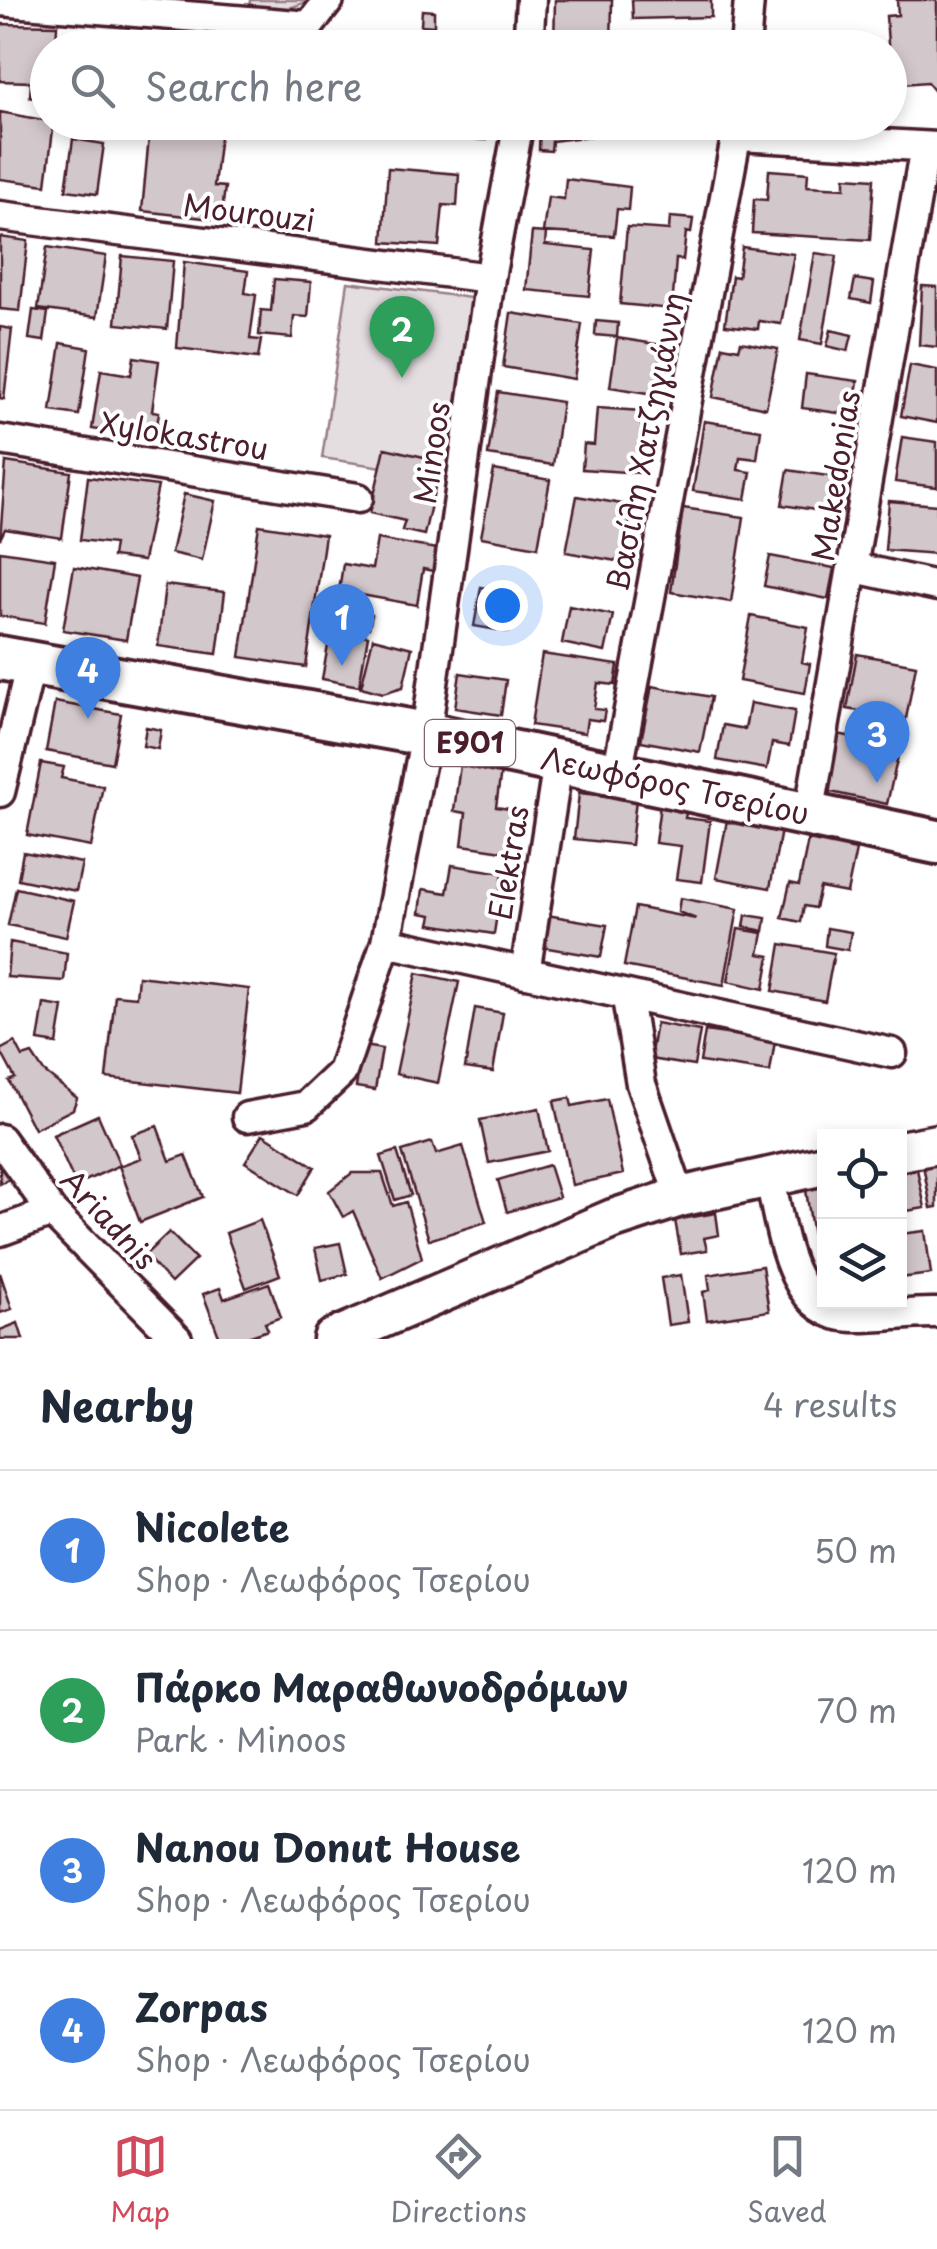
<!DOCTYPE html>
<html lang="en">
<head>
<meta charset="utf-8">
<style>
  :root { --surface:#fff; --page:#f6f6f7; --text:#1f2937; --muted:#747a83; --line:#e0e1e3; --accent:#d1495b }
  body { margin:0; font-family:"Playpen Sans",sans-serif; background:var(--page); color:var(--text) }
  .controls { position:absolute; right:30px; bottom:30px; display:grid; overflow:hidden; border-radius:0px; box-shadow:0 5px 15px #0003 }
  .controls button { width:90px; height:90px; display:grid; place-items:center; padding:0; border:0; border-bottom:2px solid var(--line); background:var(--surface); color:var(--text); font:50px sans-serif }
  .you { position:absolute; left:502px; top:605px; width:35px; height:35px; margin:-25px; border:8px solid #fff; border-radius:50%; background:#1a73e8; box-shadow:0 0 0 15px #1a73e833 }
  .badge { display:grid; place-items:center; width:65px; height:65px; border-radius:50%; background:var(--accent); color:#fff; font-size:32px; font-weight:700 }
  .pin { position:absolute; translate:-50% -82px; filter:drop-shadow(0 2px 5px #0008) }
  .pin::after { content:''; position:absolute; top:52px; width:35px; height:30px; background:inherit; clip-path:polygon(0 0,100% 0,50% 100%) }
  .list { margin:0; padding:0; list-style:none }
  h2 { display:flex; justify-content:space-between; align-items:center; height:130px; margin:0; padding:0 40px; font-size:42px }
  h2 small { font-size:32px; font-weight:400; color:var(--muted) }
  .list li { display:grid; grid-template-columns:65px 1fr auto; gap:30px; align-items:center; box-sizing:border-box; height:160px; padding:0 40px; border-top:2px solid var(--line) }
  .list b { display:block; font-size:38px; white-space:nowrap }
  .list p { margin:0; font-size:32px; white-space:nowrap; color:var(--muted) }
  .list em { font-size:32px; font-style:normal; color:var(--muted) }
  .icon { flex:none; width:55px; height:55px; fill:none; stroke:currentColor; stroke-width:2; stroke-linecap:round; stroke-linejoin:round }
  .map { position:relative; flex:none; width:937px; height:1339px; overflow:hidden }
  .search { position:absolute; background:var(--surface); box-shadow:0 5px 15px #0003; left:30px; right:30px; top:30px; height:110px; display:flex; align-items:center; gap:25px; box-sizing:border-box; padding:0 35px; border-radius:55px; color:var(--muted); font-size:38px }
  .sheet { height:770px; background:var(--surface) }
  nav { display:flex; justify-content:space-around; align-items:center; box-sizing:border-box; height:140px; border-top:2px solid var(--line); background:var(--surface); font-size:28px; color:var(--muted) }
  nav a { display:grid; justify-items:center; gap:5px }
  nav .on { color:var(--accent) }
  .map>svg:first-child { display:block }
</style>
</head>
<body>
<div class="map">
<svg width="937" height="1339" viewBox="0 0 937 1339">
  <rect width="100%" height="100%" fill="#fff"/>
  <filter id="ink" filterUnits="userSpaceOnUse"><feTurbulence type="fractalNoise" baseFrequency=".01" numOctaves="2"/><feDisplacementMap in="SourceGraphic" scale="20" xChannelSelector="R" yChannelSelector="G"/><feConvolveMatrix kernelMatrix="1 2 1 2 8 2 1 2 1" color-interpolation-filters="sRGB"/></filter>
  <g filter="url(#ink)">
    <path fill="#e5dee0" stroke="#987e86" stroke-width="2.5" d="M250,0H312L284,10L249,9Z
      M348,282L479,299L457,478L322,458Z"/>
    <path fill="#d2c7cb" stroke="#4a1f2b" stroke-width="2.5" d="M555,0H612L611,48H554Z
      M632,0H711V17L633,19Z
      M897,0H937V94L927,82L891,85L886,16L898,15Z
      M422,10L434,11V26L421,25Z
      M0,24L57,25L56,48H48V97H30L31,82L0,81Z
      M76,32L144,35V48H75Z
      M163,37L218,42L217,48H163Z
      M0,112L54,122L46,185L0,179Z
      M340,122H353L354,133L341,134Z
      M430,122H486V140L430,138Z
      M540,122H602L591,136L552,141L551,151L539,150Z
      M150,126L220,134L214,186L225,187L221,220L142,211Z
      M73,139L104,144L97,194L66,190Z
      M388,168L459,174L457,206L443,205L439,246L383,242Z
      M769,170L808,173L807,186L845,188V177L874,179L870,240L752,233L754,199L767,200Z
      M566,179L630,187L628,210L617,209L614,236L543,232L548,197L564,199Z
      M670,217L693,219L691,233L686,232L683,260L676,259L672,309L620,304L627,227L669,230Z
      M532,232L546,233L545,245L594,250L589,296L526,290Z
      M0,237L28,241L20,311L0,309Z
      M47,247L106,256L97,317L38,309Z
      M742,247L794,254L781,324L759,321L758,329L725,325L732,276L738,277Z
      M815,253L837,256L822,344L800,340Z
      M122,256L173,261L167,329L116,324Z
      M184,262L248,271L245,293L256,295L250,339L261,340L258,358L177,348Z
      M274,279L311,282L308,317L294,316L292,338L259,335L261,310L271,311Z
      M855,279L874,282L871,303L851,299Z
      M922,286L937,287V347L919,345Z
      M33,310L48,312L44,341L29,339Z
      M511,313L582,324L574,379L503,367Z
      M596,321L618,323L617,337L595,335Z
      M0,327L12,329L4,399L0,398Z
      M831,330L852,335L848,351L827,346Z
      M617,338L662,345L655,394L610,387Z
      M741,342L778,349L766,408L713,397L723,346L739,349Z
      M61,343L89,348L79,415L51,411Z
      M134,357L159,361L152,411L159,412L156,433L119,427L118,433L92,429L101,370L131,375Z
      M910,365L937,370V423L901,416Z
      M806,374L858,381L853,415L802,408Z
      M498,392L562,402L553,465L488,455Z
      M597,408L642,411L640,473L582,469L584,444L594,445Z
      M704,421L761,430L757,459L740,457L738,470L751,472L746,499L693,491Z
      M902,437L937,442V487L895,482Z
      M385,448L441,461L424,535L402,530L405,521L370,513Z
      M6,462L71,472L62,538L5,529L0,539Z
      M494,470L550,480L538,547L481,537Z
      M788,470L848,479L842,514L782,505Z
      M88,477L158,486L143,561L112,557L114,544L80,540Z
      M184,494L215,501L202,560L171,553Z
      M577,496L633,506L622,562L566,552Z
      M889,501L937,505V554L885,550Z
      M683,508L744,517L731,602L671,592Z
      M259,525L325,535L306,667L240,657Z
      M377,539L437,549L433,571L423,569L417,605L339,591L343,564L372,569Z
      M0,551L55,559L45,623L0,616Z
      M770,556L834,568L828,599L764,586Z
      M74,567L137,578L126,640L63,630Z
      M165,585L225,592L217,654L158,646Z
      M481,587L515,593L509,632L474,626Z
      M569,606L613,615L605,652L562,643Z
      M335,607L372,615L369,628L332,619Z
      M751,616L808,627L802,662L810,664L805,693L739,681Z
      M331,629L368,636L359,686L322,679Z
      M373,638L412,648L403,687L383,693L361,687Z
      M542,654L618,665L615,685L598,683L594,709L605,710L603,721L587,719L585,733L531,725Z
      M857,654L916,665L906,719L847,709Z
      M460,673L506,680L501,715L455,708Z
      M652,686L711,697L700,752L641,741Z
      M55,702L121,714L112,763L46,751Z
      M750,703L795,711L789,746L772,743L767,769L717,760L723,725L745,729Z
      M146,727L161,730L158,749L143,746Z
      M838,734L900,747L887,804L826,791Z
      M41,763L64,767L61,778L103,786L91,847L27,835Z
      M460,765L501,771L496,807L516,810L510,852L462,845L466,813L454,811Z
      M579,793L636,799L631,845L574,839Z
      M660,805L687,809L685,818L710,821L702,882L676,879L681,846L655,843Z
      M728,815L782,825L770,888L716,878Z
      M808,840L856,850L847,893L820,888L815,908L804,906L801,922L782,918L790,883L799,885Z
      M23,852L82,863L76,891L18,879Z
      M452,865L503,873L494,934L430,924L432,915L420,913L423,889L447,893Z
      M16,888L74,901L66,937L8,925Z
      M680,898L738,909L724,985L624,966L635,907L696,919L678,912Z
      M541,914L607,925L601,957L536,946Z
      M746,915L766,918L764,931L744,927Z
      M827,928L851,932L848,950L825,946Z
      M738,929L763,933L759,954L770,956L764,989L728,981Z
      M10,942L67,953L64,981L7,977Z
      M781,944L834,953L825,1001L773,991Z
      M417,973L459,982L438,1083L396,1074Z
      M138,976L249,989L237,1093L106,1078L115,995L136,997Z
      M44,1004L63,1007L57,1044L38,1041Z
      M475,1008L503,1013L493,1072L465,1068Z
      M656,1023L700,1031L694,1066L650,1059Z
      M705,1031L775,1041L770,1072L700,1062Z
      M15,1042L23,1057L32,1054L44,1072L77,1098L73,1109L34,1129L9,1081L15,1078L0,1050Z
      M363,1046L382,1049L375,1090L356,1087Z
      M570,1098L572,1106L607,1099L623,1174L572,1185L554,1101Z
      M539,1108L548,1151L489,1163L480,1120Z
      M98,1115L120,1165L76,1185L53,1135Z
      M157,1126L170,1161L186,1155L203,1197L140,1222L119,1166L141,1158L132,1135Z
      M263,1134L315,1167L298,1195L245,1162Z
      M432,1142L436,1154L463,1146L486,1222L429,1240L402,1151Z
      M397,1151L411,1195L395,1200L381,1156Z
      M0,1155L11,1178L0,1184Z
      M937,1163V1207L931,1208L923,1165Z
      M549,1165L559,1197L507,1212L498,1180Z
      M917,1169L925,1208L900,1212V1172Z
      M352,1173H382L393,1206L406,1202L422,1258L382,1278L353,1211L343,1217L329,1191Z
      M824,1187V1234L813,1236L806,1190Z
      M716,1213L719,1235L704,1238L707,1250L681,1254L675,1220Z
      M260,1220L280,1275L246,1288L226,1233Z
      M925,1231L931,1274L900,1278V1234Z
      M169,1232L196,1259L171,1283L145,1255Z
      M340,1243L347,1274L322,1280L315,1248Z
      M762,1266L769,1311L707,1320L703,1292L710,1290L708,1275Z
      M0,1273L12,1309L0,1313Z
      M681,1275L688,1322L668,1325L661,1278Z
      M269,1283L281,1317L265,1323L268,1330L242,1339H220L203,1294L220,1288L224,1299Z
      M18,1323L23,1339H0V1330Z"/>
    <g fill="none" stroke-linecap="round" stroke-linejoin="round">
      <g stroke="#4a1f2b" stroke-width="35">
        <path id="street" d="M0,1L309,26L329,0
          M528,48L531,0
          M745,48L749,0
          M738,136L937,147
          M0,216L490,278
          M0,440L358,498
          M855,568L937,586
          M617,774L739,122
          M0,792L31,663
          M809,815L925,147
          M386,942L892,1053
          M525,973L558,763
          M627,998L641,1084L680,1197
          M247,1117L306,1106L342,1072L386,942L426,734L490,278L519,122
          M0,1139L52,1212L177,1339
          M769,1175C781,1223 787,1315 852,1317C880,1318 909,1312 937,1313
          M0,1231L52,1212"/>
      </g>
      <g stroke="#4a1f2b" stroke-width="45">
        <path id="secondary" d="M900,1151L937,1144
          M333,1339L613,1219L680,1197L824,1165"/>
      </g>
      <g stroke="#4a1f2b" stroke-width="50">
        <path id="primary" d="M0,658L426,734L937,842"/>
      </g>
      <use href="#street" stroke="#fff" stroke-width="28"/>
      <use href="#secondary" stroke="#fff" stroke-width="38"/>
      <use href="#primary" stroke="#fff" stroke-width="42"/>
    </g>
  </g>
  <g text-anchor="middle" stroke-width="8" stroke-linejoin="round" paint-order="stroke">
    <rect fill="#fff" stroke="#80626b" stroke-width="2.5" x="425" y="720" width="90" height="46" rx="8"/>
    <g font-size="28" font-weight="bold" fill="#4a1f2b">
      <text x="470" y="753">E901</text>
    </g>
    <g font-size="30" fill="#4a1f2b" stroke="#fff">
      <text transform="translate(249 214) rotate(7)" y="10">Mourouzi</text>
      <text transform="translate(184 437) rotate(9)" y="10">Xylokastrou</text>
      <text transform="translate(647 442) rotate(-79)" y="10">Βασίλη Χατζηγιάννη</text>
      <text transform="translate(433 453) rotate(-82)" y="10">Minoos</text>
      <text transform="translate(837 476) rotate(-81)" y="10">Makedonias</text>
      <text transform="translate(675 787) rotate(12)" y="10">Λεωφόρος Τσερίου</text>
      <text transform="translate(510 863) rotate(-81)" y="10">Elektras</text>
      <text transform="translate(108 1220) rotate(47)" y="10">Ariadnis</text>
    </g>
  </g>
</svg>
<div class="controls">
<button><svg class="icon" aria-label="locate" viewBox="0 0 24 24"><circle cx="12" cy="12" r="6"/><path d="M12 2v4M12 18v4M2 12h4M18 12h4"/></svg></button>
<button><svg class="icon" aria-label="layers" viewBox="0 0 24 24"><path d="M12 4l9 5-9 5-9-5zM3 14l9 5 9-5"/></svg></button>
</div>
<div class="you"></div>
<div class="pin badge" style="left:342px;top:666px;background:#3f7fe0">1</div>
<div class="pin badge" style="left:402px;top:378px;background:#2e9e5b">2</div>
<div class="pin badge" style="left:877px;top:783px;background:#3f7fe0">3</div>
<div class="pin badge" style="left:88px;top:719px;background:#3f7fe0">4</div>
<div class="search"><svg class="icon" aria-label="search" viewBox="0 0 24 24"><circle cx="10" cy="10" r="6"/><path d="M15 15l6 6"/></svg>Search here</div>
</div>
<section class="sheet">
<h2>Nearby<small>4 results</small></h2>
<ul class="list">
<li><span class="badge" style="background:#3f7fe0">1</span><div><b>Nicolete</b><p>Shop · Λεωφόρος Τσερίου</p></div><em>50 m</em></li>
<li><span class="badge" style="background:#2e9e5b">2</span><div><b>Πάρκο Μαραθωνοδρόμων</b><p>Park · Minoos</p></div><em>70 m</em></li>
<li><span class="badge" style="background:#3f7fe0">3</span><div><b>Nanou Donut House</b><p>Shop · Λεωφόρος Τσερίου</p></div><em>120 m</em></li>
<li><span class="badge" style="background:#3f7fe0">4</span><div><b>Zorpas</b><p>Shop · Λεωφόρος Τσερίου</p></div><em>120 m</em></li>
</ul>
</section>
<nav>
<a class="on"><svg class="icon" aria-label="map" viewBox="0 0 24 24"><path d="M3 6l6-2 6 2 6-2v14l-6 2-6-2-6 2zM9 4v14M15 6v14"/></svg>Map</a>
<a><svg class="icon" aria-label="directions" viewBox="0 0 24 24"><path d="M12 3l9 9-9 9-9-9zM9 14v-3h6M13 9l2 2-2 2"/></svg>Directions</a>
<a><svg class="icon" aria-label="saved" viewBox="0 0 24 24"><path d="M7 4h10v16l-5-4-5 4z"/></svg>Saved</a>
</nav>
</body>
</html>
